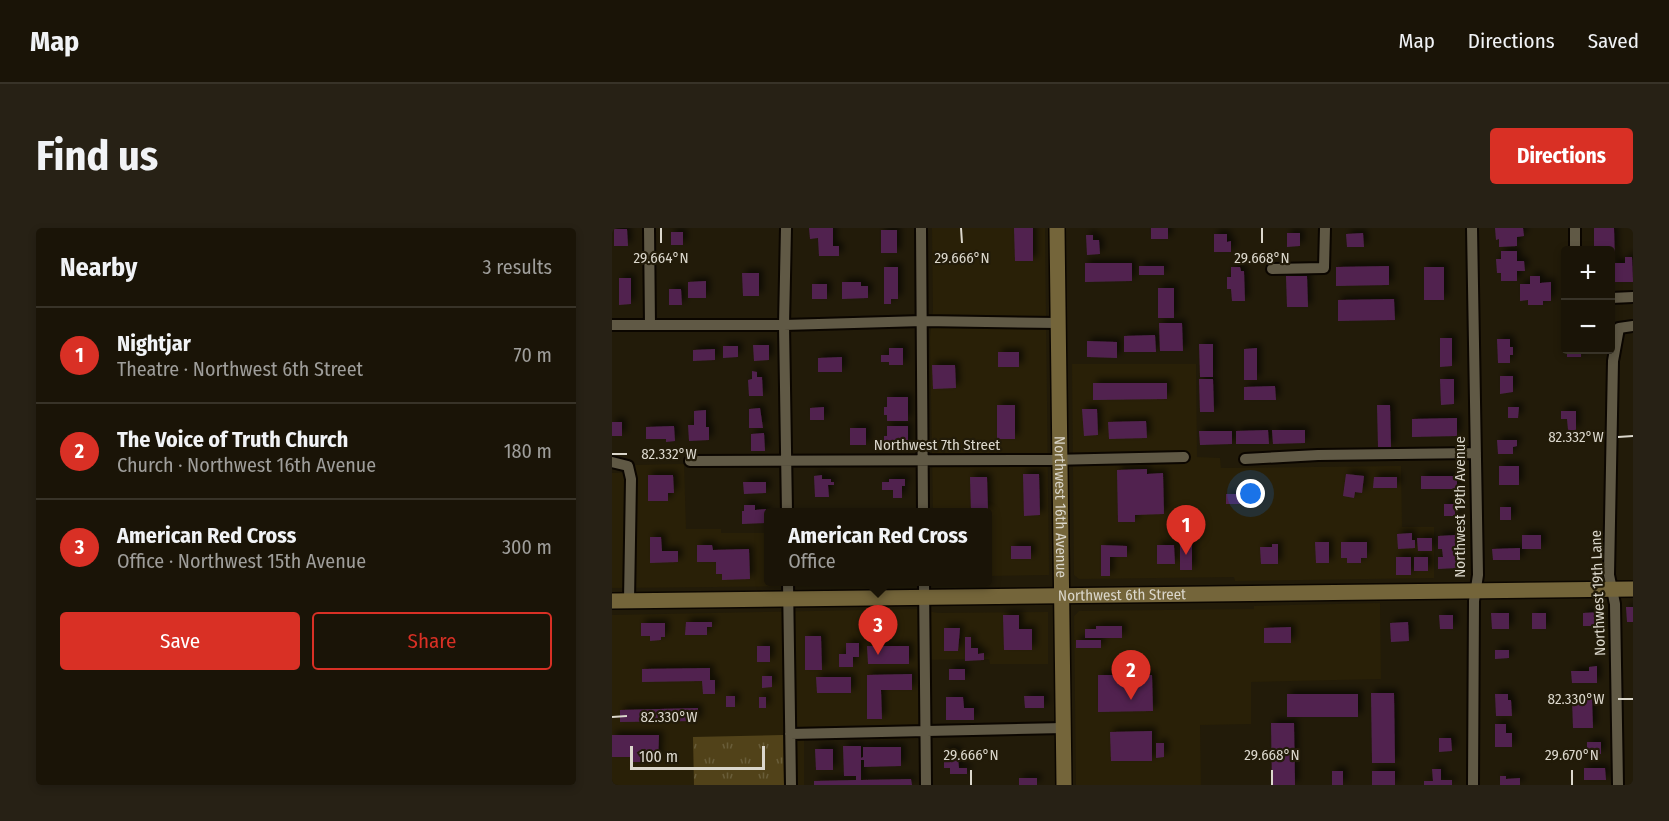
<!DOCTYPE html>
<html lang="en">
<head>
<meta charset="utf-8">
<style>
  :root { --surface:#1a1407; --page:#272115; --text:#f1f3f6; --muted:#9f9e9b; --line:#383328; --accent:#d93025 }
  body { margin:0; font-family:"Fira Sans Condensed",sans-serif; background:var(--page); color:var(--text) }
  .controls { position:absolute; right:18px; top:18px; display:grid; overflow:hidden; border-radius:6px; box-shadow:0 3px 9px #0003 }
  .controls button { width:54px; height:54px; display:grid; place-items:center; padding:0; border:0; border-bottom:2px solid var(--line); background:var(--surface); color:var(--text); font:30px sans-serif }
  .scale { position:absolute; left:18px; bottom:15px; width:135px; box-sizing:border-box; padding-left:6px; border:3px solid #dbd7cc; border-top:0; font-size:16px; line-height:21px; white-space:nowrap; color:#dbd7cc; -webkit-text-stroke:4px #221b09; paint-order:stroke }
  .you { position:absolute; left:639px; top:266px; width:21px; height:21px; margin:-15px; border:4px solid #fff; border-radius:50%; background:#1a73e8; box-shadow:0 0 0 9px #1a73e833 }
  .badge { display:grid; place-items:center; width:39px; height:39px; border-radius:50%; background:var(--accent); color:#fff; font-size:20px; font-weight:700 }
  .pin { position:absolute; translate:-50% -50px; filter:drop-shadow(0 2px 3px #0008) }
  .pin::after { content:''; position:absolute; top:32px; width:21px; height:18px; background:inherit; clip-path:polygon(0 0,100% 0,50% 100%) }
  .popup { position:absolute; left:152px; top:280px; width:228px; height:78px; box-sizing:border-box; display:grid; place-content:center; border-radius:6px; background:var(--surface); filter:drop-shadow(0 2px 4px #0005); font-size:20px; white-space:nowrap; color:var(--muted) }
  .popup b { font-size:22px; color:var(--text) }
  .popup::after { content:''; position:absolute; left:50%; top:100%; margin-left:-12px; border:12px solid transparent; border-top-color:var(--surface) }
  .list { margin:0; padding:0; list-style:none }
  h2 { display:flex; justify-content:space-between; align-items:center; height:78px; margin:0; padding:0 24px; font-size:26px }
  h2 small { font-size:20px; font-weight:400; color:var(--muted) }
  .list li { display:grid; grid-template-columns:39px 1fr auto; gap:18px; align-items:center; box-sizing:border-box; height:96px; padding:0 24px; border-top:2px solid var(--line) }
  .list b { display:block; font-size:22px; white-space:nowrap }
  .list p { margin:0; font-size:20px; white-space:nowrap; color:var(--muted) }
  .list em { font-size:20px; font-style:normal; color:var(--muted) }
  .actions { display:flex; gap:12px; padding:18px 24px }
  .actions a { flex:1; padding:14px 0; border:2px solid var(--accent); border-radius:6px; text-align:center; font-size:21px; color:var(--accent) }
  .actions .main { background:var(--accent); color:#fff }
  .map { position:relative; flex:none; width:1021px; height:557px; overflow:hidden; border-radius:6px }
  header { display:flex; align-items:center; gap:36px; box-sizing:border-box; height:84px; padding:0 30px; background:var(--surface); border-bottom:2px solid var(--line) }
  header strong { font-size:28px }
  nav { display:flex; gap:33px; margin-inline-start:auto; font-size:21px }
  .intro { display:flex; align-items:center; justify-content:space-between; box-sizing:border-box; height:144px; padding:0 36px }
  h1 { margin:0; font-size:42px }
  .button { padding:15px 27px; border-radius:6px; background:var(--accent); color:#fff; font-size:21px; font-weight:700 }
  main { display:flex; gap:36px; padding:0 36px }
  aside { flex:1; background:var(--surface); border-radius:6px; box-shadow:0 3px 9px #0003 }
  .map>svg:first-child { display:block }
</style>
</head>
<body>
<header>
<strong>Map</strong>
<nav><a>Map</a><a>Directions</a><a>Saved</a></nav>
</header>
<div class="intro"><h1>Find us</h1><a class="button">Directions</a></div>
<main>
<aside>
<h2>Nearby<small>3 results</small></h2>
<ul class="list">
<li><span class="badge">1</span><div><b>Nightjar</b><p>Theatre · Northwest 6th Street</p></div><em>70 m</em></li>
<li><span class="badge">2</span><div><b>The Voice of Truth Church</b><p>Church · Northwest 16th Avenue</p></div><em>180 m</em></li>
<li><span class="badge">3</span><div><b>American Red Cross</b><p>Office · Northwest 15th Avenue</p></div><em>300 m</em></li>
</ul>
<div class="actions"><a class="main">Save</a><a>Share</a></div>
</aside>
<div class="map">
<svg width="1021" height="557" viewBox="0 0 1021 557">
  <defs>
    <pattern id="grass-tufts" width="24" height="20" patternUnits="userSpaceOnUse" patternTransform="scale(1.5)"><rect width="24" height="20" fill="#514219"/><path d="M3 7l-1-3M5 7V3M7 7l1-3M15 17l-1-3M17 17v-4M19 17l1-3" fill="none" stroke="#695d39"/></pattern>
    <filter id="shadow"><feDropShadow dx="4" dy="-4" stdDeviation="3" flood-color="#0009"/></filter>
  </defs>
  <rect width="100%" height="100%" fill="#221b09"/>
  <path fill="#292007" d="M320,0H433L437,347L376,348V284H321L318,109L321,83Z
    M460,136H584L585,229L608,230L609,240L789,238L790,299H822V350L623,353L622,349L467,351L462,347Z
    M72,236L74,301H109V305H156V354H323L305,357L0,360V245L23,244V237Z
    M768,375L769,451L639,454V496L588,497L589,557H464L462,388L467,383L642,381V378Z
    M305,381L326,385L436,384V436H378L377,431L307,432L306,511L192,512V557H0V387Z"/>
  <path fill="url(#grass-tufts)" d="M171,507L172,557H82L81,509Z"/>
  <path fill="#512450" filter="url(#shadow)" d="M197,0H221V18H227V28H207L206,10L198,11Z
    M402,0H421V33H403Z
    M539,0H556V11H539Z
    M883,0H911L912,8L905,9V18L887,19V11L884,12Z
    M982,0H1002L1003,35H1013V29H1020L1021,54H1001V43H999V22H982Z
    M2,1H15L16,18H2Z
    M269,2H285V25H269Z
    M59,4H71V17H59Z
    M675,5H688V18L675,19Z
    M751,5L752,19H735L734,6Z
    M602,6H615V14L619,13V24H602Z
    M474,7H481V12H487L488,26L475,27Z
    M889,23H905V33H912L913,43H905V53H889V45H885L884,31H889Z
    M473,35H520V53L473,54Z
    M527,38H552V47H527Z
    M777,38V57L724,58V39Z
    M272,39H286V71H279V76H272Z
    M619,39H628L629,43H632L633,73H620L619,61H615V49H619Z
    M812,39H832V72H812Z
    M130,45H147V68H131Z
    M674,48H695L696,79H675Z
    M918,48H928V55L939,54V73H931V77H916V72L908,73V56H918Z
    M7,50H19V76L7,77Z
    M94,53V70H76V54Z
    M230,54H249V58H256V70L230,71Z
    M200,56H215V71H200Z
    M546,60H562V90H546Z
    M57,61H69L70,77H57Z
    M782,71L783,92L726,93V72Z
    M547,95H570L571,123H548Z
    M543,107L544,124H512V108Z
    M828,110H840V138L828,139Z
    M885,111H898V119H901V127H898V135H886Z
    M475,113L505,114V130L475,129Z
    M587,116H601V149H588Z
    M141,117H157V132L142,133Z
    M111,118H126V129L111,130Z
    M277,120H291V137H277V134H269V127H277Z
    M645,120V152H632V121Z
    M103,121V132L81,133V122Z
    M955,122H969V129H955Z
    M386,124H407V139H386Z
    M230,129V144H206V130Z
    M320,137H343L344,160L321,161Z
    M140,143L145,144V149H150L151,168H137L136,152L140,151Z
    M888,148H901V164L888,166Z
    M587,151H601L602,184H588Z
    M828,151H842V176L829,177Z
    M481,155H555V171L481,172Z
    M663,158L664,172H632V159Z
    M275,169H296V193H275V187H272V179H275Z
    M385,177H403V211H385Z
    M765,177H778L779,219H766Z
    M212,179V192H198V180Z
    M896,179H907L906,190H896Z
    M148,180L151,200H137V181Z
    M470,181H485L486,207L472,208Z
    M94,182V199H97V212L77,213L76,197H82V183Z
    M949,183H964V202H956L955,191H949Z
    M845,190V208L800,209V191Z
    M534,193L535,210L497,211L496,194Z
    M0,194H10V208H0Z
    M62,198L63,213L54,214V211H34V199Z
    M275,198H296V222H275V216H272V208H275Z
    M238,200H254V217H238Z
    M656,202L657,216H624V203Z
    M660,202H693V215L661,216Z
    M587,203H620V216L588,217Z
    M152,205L153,223H139V206Z
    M885,212H905V218L901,219V226H886Z
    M887,238H907V257H887Z
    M535,241V246L551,245L552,286L523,287V294H506L505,242Z
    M411,246H427L428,287L412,288Z
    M734,246L752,248L750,265L743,264L742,270L731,268Z
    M36,247H61L62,265H56V273H36Z
    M210,247V251H219V254H222V257H216L217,269H203L202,248Z
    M809,248H845V261H809Z
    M358,249H375L376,284H359Z
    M762,249H785V260H761Z
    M277,251H293V258H290V270H281V262H270V254H277Z
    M131,254H154V265L132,266Z
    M614,266H648V276H614Z
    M832,276H843V288H832Z
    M132,277H143V282L154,281V295L130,296V283H132Z
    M888,279H899V292H888Z
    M800,305V312H803V320L786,321L785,306Z
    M844,307L845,340L826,341V329H831L830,321H826V308Z
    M910,307H929V321H910Z
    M38,309H49L50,323H66V334L38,335Z
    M805,310H820V323H806Z
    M568,312L580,314V342H568Z
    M703,314H717V335H704Z
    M729,314H755V330H749V335H735V330H729Z
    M660,316H666V336H649L648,319H660Z
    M85,317H100L101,322L137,321L138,351L110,352V346H104V334H85Z
    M489,317L515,318V329H498V348H489Z
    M545,317H562L563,336H545Z
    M399,318H419V331H399Z
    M908,320V332H881L880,321Z
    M784,329H799V347H784Z
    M802,329H816V343H802Z
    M1014,379H1021V394H1015Z
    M989,384L990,400L979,401V398H971V385Z
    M879,385H897V401H880Z
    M920,385H934V401H920Z
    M391,387H407V401H420V422H392Z
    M827,387H841V401H828Z
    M74,394H100V399H95V407H73Z
    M796,394L797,413L779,414L778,395Z
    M29,395H53V409H49V412L38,413V408H29Z
    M484,398H510V410H473V401H484Z
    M679,399V415H652V400Z
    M332,400H348L346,423H332Z
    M193,408H209L210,442H193Z
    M353,409H359V420H366V426L372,425V432L353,433Z
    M464,412H489V420H464Z
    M234,415H247V429H241V439H227V426H234Z
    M145,418H158V434H145Z
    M255,418H297V436H256Z
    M883,422H897V430L883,431Z
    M985,438V455H960L959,443H977V439Z
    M98,440V452H103V466H91L90,453L30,454V441Z
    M337,441H353V452H337Z
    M300,446V462H269L270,491H255V447Z
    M486,447H540L541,483L486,484Z
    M150,448H160V459L150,460Z
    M204,449H239V465H205Z
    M759,465H782L783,535H760Z
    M675,466H746V489H675Z
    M883,466H896V472H899L900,488H884Z
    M114,468H123V479H114Z
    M412,468H432V480H413Z
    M147,469H154V480H147Z
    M334,469H351L352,480H362V492H334Z
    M960,471H980L981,500H961Z
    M86,480V493L8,494V482Z
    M659,495H682L683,557H660Z
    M883,496H894V505H900V519H883Z
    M540,503V533H499L498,504Z
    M0,507H47L46,534H19V529H0Z
    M827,510H839L840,523L827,524Z
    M975,514H989V526H975Z
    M544,515H552V529L544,530Z
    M231,518H249V530L251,529V519H289V538L252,539V532H249V552L299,551L300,557H202V553L244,552V548H232Z
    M203,521H221V542H204Z
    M332,522H345L347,540H355V546H338V540H332Z
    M972,540H993L994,552H972Z
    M820,541H829V552H840V557H812V553H821Z
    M720,543H731V557H720Z
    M760,543H783V557H760Z
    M888,548H894V551L908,550V557H888Z
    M407,550H425V557H407Z"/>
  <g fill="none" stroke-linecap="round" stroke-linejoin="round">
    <g stroke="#0b0600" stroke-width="14">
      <path id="street" d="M37,0L38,97
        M174,0L172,97L175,284
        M309,0L311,284
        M860,0L866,347L862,373L861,557
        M963,0V22
        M660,41L712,40L713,0
        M999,70L1021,69
        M0,97H172L311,93L446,95
        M633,231L706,227L864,225
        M78,233L438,232L572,229
        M0,234L16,238L19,251L17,373
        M176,354L179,557
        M312,354L314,557
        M178,506L452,500
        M1006,557L1003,376L997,347L1001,133L1007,100L1021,98"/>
    </g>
    <g stroke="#0b0600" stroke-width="18">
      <g id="secondary">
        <path id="s1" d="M445,0L452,557"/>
        <path id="s2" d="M0,373L1021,361"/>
      </g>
    </g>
    <use href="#street" stroke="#605945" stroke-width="10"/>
    <use href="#secondary" stroke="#74653a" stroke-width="15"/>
  </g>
  <path fill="none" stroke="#dbd7cc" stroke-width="2" d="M49,0V15M349,0L350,15M650,0V15M1006,209L1021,208M0,226H15M1006,471H1021M0,489L15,488M359,542V557M660,542V557M960,542V557"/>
  <g text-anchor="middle" stroke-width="4.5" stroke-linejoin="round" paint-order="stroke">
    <g font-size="15" fill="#dbd7cc" stroke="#221b09">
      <text x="325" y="222">Northwest 7th Street</text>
      <text dy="5" stroke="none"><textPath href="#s1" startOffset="279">Northwest 16th Avenue</textPath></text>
      <text transform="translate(848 279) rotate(-90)" y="5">Northwest 19th Avenue</text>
      <text transform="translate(986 365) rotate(-92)" y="5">Northwest 19th Lane</text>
      <text dy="5" stroke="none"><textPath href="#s2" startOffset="510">Northwest 6th Street</textPath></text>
    </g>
  </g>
  <g font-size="15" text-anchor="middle" fill="#dbd7cc" stroke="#221b09" stroke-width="4.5" stroke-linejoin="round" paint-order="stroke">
    <text x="49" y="35">29.664°N</text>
    <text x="350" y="35">29.666°N</text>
    <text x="650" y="35">29.668°N</text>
    <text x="964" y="214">82.332°W</text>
    <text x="57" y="231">82.332°W</text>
    <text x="964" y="476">82.330°W</text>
    <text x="57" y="494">82.330°W</text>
    <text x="359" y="532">29.666°N</text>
    <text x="660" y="532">29.668°N</text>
    <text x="960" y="532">29.670°N</text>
  </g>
</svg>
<div class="controls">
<button>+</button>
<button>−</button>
</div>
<div class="scale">100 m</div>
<div class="you"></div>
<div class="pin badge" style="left:574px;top:327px">1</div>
<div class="pin badge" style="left:519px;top:472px">2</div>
<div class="pin badge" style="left:266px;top:427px">3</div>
<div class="popup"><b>American Red Cross</b>Office</div>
</div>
</main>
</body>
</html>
